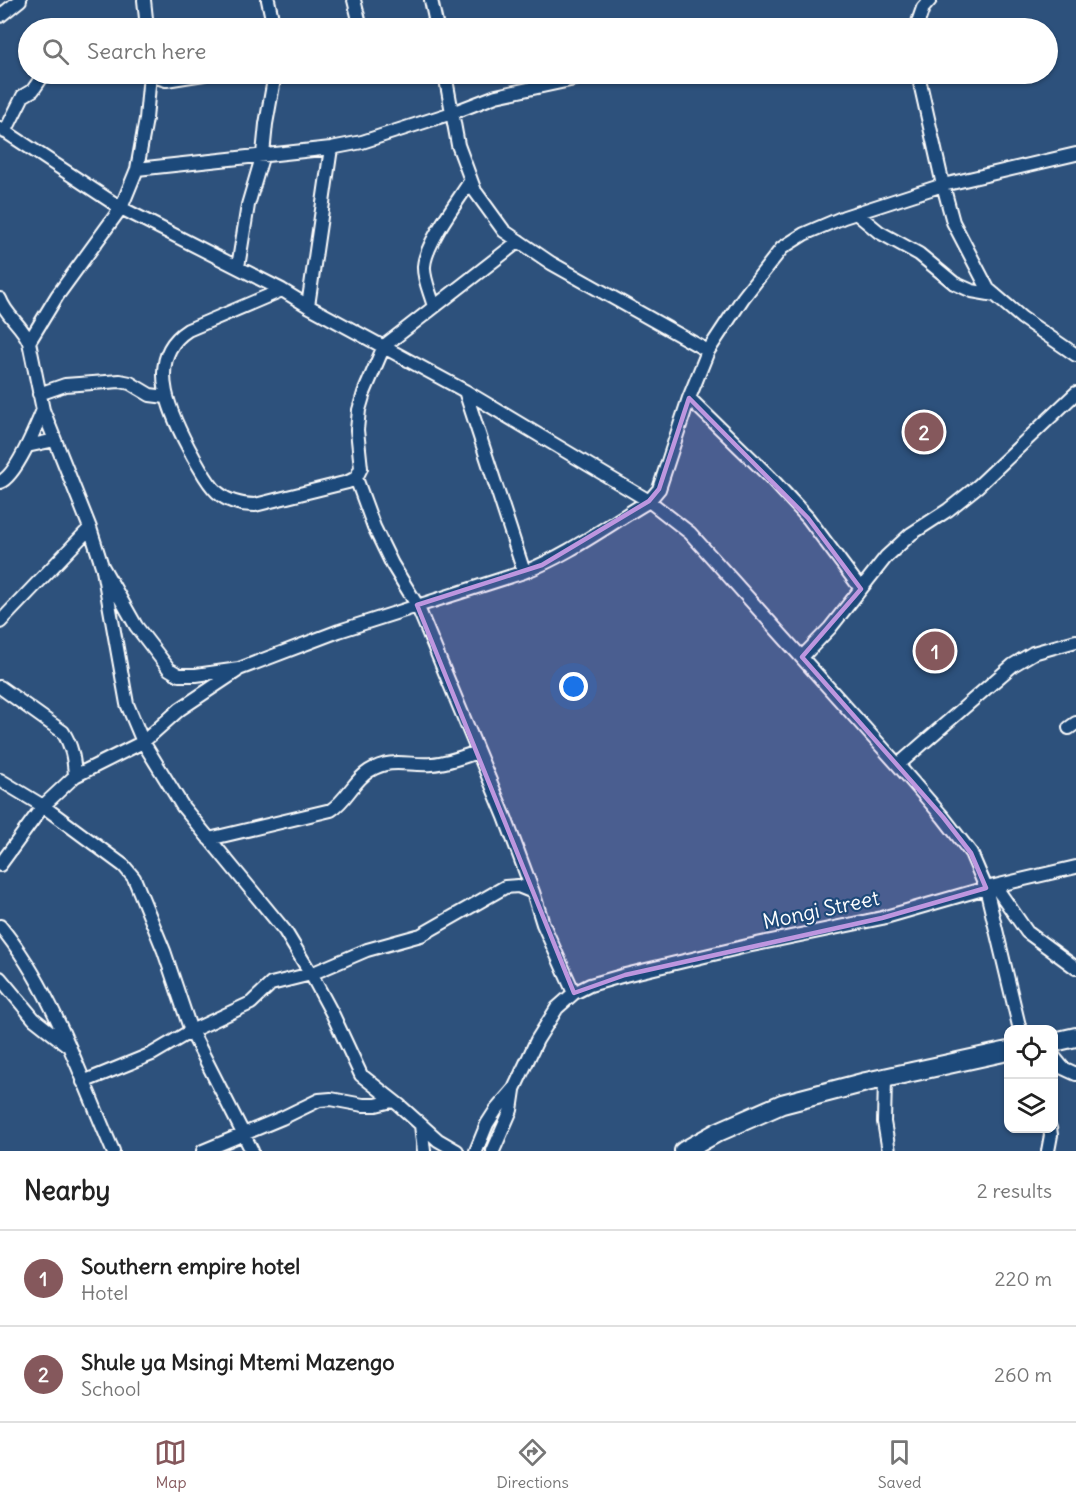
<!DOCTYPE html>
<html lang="en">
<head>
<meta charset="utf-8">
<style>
  :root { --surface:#fff; --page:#f2f2f2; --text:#222; --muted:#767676; --line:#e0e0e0; --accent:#85585c }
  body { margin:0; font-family:Delius,sans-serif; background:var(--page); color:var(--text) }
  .controls { position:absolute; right:18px; bottom:18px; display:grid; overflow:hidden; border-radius:12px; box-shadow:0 2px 4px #0004 }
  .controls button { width:54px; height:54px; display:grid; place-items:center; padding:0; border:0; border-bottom:2px solid var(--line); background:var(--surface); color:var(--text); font:30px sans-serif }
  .you { position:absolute; left:574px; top:687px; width:21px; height:21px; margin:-15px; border:4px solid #fff; border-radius:50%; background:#1a73e8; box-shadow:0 0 0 9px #1a73e833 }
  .badge { display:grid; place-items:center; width:39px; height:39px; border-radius:50%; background:var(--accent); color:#fff; font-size:20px; font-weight:700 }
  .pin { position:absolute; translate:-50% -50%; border:3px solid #fff; box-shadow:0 2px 6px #0006 }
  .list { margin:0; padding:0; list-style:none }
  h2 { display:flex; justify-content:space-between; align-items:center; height:78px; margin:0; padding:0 24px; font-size:26px }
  h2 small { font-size:20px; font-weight:400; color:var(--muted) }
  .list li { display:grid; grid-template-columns:39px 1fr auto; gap:18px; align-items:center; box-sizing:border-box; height:96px; padding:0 24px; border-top:2px solid var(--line) }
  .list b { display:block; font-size:22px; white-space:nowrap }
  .list p { margin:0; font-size:20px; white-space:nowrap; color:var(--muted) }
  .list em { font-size:20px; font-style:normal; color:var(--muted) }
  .icon { flex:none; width:33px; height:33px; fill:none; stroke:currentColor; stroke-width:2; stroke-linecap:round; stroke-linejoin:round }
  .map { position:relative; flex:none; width:1076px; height:1151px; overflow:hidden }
  .search { position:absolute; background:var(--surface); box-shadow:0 2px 4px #0004; left:18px; right:18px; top:18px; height:66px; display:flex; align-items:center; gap:15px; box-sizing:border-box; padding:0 21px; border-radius:33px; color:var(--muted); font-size:22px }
  .sheet { height:270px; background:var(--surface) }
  nav { display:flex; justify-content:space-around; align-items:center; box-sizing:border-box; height:84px; border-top:2px solid var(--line); background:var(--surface); font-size:16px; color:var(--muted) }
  nav a { display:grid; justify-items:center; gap:3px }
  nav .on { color:var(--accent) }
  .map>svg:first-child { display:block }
</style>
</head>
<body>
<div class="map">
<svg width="1076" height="1151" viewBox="0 0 1076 1151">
  <rect width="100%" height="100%" fill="#2d517c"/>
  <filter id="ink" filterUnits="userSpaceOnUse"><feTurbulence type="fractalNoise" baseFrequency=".0167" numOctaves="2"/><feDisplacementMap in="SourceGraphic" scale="12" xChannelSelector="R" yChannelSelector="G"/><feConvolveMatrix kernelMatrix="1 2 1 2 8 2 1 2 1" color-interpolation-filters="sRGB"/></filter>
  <g filter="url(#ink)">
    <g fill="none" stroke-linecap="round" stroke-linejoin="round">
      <g stroke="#fff" stroke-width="16">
        <path id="street" d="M144,0L147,28
          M268,0L274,28
          M354,0L361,28
          M431,0L437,28
          M0,16L20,0
          M424,28L436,23
          M916,28L923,8L930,0
          M445,74L458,145L475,191L504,231L551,263L708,351
          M918,74L943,185L953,222L988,289L1022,318L1076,355
          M150,75L166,80L204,74
          M0,128L121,208L282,290L308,306L465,391L649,501L690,533L898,765L943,817L971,853L986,888L1020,1030
          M5,132L23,96L33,90L44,74
          M137,169L331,148L362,142L452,113L496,96L584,77L618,74
          M856,213L879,232L919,254L954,283L972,291L995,295
          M238,267L248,205L263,154L266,124L275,74
          M282,290L188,330C141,360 174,422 194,458C201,469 207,483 217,492C228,502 242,505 255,505L348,482L356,478L361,468L357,430L359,410L364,393L384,346L519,241
          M0,299C6,316 22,325 29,342L43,410L90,528L102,566L136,626L169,669L179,675H196L239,669L339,631L524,572C568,555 608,525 649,501L659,489L689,398L708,351L743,298L782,248L804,234L844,217L943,185L1076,154
          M308,306L331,148
          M434,307C431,294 423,279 424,266C426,242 458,201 471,180
          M29,342L57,296L121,208L137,169L146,119L150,74
          M465,391L524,572
          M39,394L65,385L120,381L130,383L150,395L166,397
          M689,398L769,476L808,518L861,589
          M27,446L55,440
          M356,478L374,527L392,564L417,605L505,817L533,892L543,924L574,993
          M0,482C16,476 36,427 43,410
          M103,570L127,704L143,742L183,807L285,931L311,974L333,1015L361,1075L399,1105L438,1140L457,1151
          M0,622L90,528
          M802,657L830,628L886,557L911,534L948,510L978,486L1076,393
          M0,687L63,732C72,746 74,759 75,776
          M1069,728L1076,723
          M898,765L1013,665L1033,653L1076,641
          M0,780L43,806L124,866L134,878L164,951L191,1031L252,1151
          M209,839L331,810C347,800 353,781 369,771C392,757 408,766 432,764C447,763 463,757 477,752
          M0,865L43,806L75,776L143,742L180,709L237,671
          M995,886L1027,932L1076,968
          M0,926C53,990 80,1076 113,1151
          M0,978L34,1019L67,1045
          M1054,1057L1063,1068L1076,1074
          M885,1079L884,1122L889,1151
          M83,1082L152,1054L191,1031L251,1003L271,984L311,974L367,950L421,935L505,887L518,886L533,892
          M421,1125L424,1151
          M203,1151L282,1118L319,1100L331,1099L363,1105H376L392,1101
          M476,1151L487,1124L496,1110L514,1089L537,1040L557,1008L574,993L590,985L625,975L747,946L882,918L986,888L1076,867
          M493,1151L511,1110L514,1090
          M1048,1151L1051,1135L1050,1128"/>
      </g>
      <g stroke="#fff" stroke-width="22">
        <path id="secondary" d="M1054,1042L1076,1037
          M684,1151L718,1132L782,1104L866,1082L1008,1051"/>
      </g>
      <use href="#street" stroke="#1f4a7a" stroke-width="12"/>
      <use href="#secondary" stroke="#1f4a7a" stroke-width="18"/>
    </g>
  </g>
  <path fill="#bd96df" fill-opacity="0.2" stroke="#bd96df" stroke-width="4.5" stroke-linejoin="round" d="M689,398L808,518L861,589L802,657L943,817L971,853L986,888L882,918L625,975L574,993L417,605L542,565L649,501L659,489Z"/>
  <g text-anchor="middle" stroke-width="4.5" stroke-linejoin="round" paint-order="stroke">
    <g font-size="21" fill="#fff" stroke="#1f4a7a">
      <text transform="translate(821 910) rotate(-12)" y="7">Mongi Street</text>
    </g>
  </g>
</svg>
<div class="controls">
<button><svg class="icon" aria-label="locate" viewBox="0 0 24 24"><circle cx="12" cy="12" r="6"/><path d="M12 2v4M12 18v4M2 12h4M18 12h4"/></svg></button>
<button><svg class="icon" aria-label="layers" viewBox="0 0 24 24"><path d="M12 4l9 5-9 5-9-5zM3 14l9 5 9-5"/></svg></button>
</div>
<div class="you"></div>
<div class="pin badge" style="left:935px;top:651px">1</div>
<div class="pin badge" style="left:924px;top:432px">2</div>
<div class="search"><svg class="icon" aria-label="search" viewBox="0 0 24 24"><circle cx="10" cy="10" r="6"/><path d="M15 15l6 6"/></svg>Search here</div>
</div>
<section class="sheet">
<h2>Nearby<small>2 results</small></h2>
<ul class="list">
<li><span class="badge">1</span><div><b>Southern empire hotel</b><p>Hotel</p></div><em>220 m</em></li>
<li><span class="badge">2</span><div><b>Shule ya Msingi Mtemi Mazengo</b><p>School</p></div><em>260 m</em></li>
</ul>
</section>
<nav>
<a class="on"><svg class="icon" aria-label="map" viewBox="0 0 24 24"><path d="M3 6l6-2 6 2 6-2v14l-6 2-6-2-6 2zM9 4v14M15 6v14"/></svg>Map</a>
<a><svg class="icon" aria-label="directions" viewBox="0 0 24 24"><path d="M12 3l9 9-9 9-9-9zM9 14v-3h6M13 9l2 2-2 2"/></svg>Directions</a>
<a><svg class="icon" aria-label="saved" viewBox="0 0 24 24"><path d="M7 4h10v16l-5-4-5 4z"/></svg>Saved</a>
</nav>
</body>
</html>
